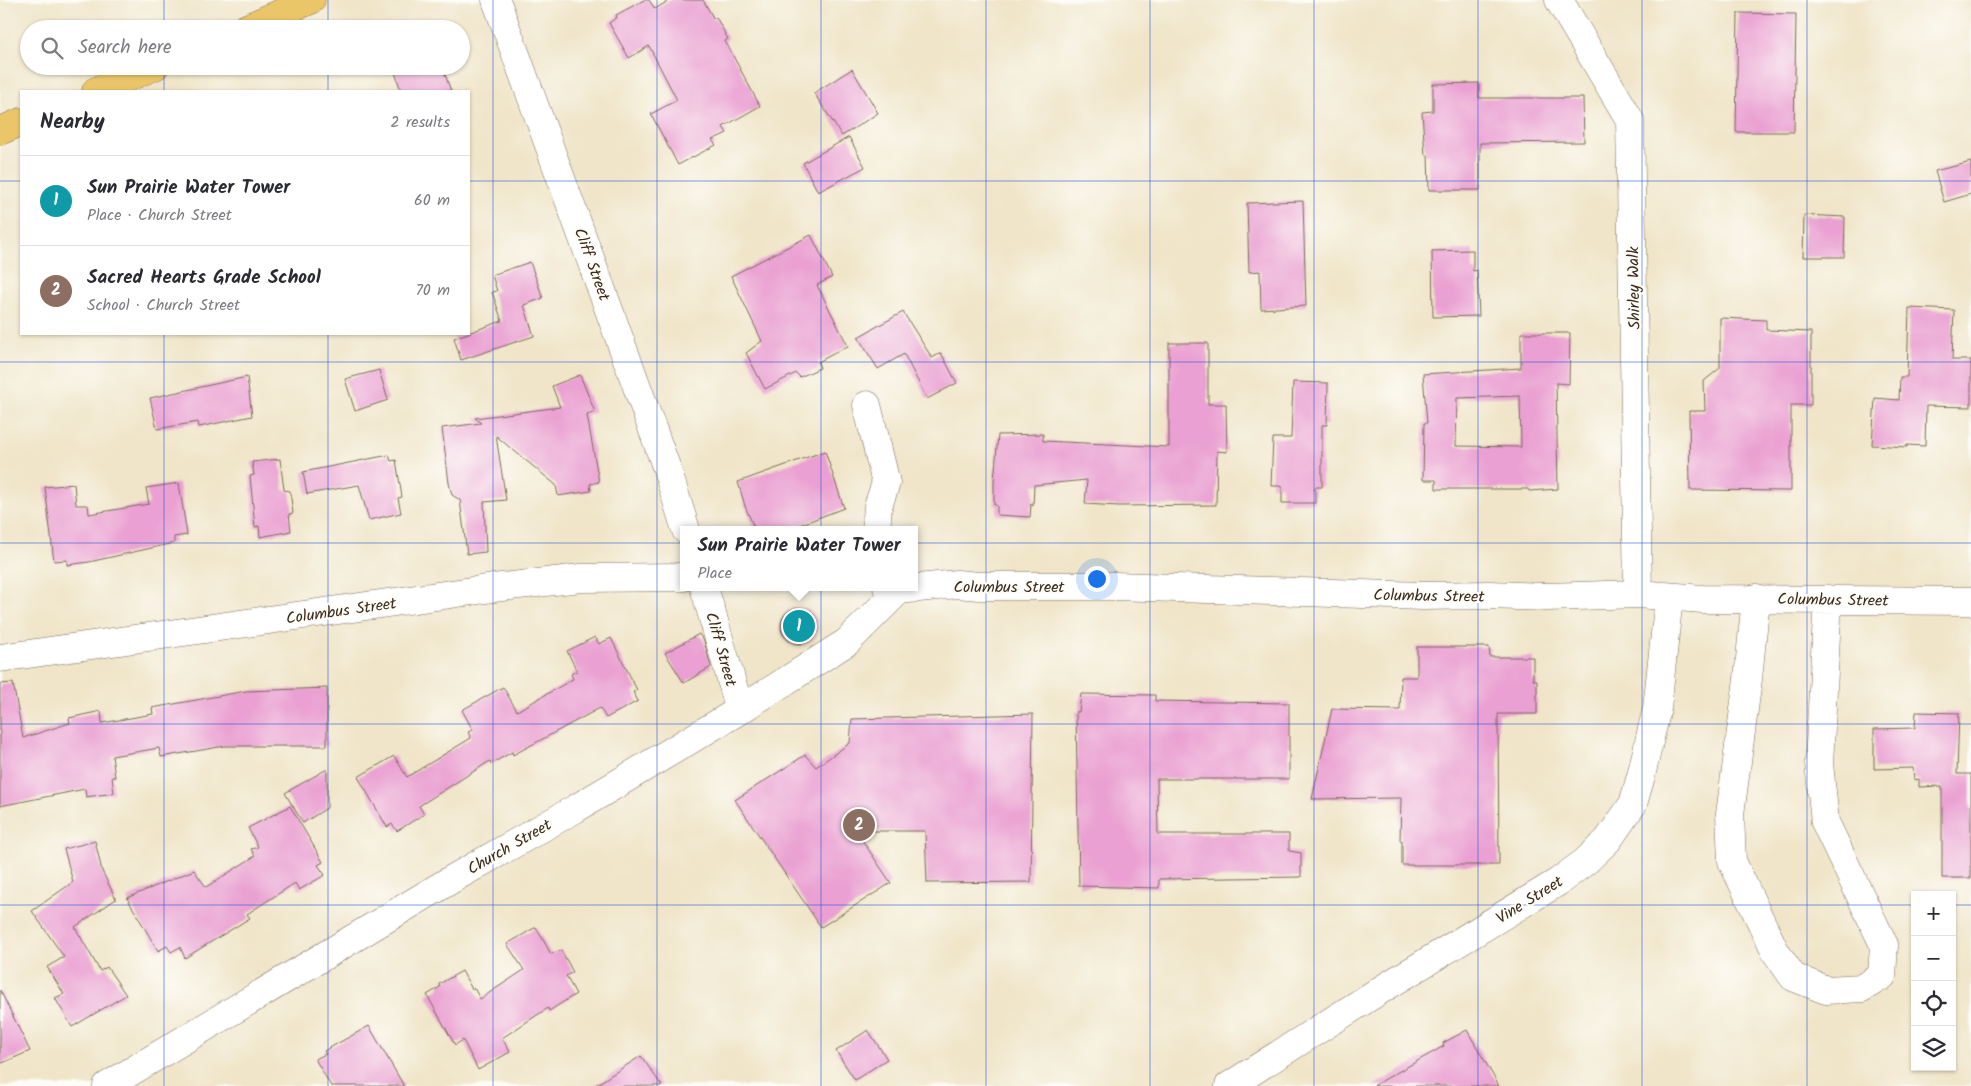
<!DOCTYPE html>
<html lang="en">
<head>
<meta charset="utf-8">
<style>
  :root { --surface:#fff; --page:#f7f7f7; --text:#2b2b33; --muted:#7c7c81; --line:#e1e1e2; --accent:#d1495b }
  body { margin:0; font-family:Kalam,sans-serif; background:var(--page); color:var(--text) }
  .controls { position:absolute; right:15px; bottom:15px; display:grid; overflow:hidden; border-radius:0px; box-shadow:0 1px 4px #0004 }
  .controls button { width:45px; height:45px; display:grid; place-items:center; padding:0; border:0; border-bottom:1px solid var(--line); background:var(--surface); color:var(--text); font:25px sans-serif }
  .you { position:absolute; left:1096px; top:578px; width:18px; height:18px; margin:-12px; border:4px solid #fff; border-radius:50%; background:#1a73e8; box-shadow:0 0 0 8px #1a73e833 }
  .badge { display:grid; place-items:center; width:32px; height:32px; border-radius:50%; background:var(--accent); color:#fff; font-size:16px; font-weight:700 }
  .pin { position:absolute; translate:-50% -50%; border:2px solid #fff; box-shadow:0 1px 5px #0006 }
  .popup { position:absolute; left:680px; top:526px; width:238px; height:65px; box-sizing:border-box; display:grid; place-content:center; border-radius:0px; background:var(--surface); filter:drop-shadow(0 1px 4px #0005); font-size:16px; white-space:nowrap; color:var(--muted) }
  .popup b { font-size:19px; color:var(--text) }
  .popup::after { content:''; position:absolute; left:50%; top:100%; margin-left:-10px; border:10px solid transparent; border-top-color:var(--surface) }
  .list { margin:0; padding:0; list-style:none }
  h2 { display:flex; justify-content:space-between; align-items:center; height:65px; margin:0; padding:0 20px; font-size:21px }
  h2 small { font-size:16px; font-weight:400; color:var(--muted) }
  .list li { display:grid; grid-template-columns:32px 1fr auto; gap:15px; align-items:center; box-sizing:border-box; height:90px; padding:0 20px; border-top:1px solid var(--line) }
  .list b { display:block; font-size:19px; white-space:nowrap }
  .list p { margin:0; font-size:16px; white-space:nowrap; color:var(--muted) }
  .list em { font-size:16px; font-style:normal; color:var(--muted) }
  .icon { flex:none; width:28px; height:28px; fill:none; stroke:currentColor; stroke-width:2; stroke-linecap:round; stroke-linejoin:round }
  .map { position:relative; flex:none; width:1971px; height:1086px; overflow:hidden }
  .search { position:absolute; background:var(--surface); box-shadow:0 1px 4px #0004; left:20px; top:20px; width:450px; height:55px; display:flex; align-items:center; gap:12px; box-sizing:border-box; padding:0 18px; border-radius:28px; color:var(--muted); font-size:19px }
  .panel { position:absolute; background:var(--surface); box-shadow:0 1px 4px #0004; left:20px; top:90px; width:450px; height:245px; border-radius:0px }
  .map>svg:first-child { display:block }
</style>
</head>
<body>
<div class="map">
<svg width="1971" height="1086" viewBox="0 0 1971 1086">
  <rect width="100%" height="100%" fill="#fdfcf7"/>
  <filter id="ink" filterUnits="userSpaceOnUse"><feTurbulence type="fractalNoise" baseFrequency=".02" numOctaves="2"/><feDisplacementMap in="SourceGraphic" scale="10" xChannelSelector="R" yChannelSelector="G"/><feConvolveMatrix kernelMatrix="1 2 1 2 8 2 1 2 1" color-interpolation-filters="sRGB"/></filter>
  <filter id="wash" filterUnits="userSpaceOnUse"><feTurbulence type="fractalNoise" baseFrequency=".0096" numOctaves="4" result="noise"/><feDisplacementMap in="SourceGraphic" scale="20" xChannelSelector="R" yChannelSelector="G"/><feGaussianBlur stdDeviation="1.12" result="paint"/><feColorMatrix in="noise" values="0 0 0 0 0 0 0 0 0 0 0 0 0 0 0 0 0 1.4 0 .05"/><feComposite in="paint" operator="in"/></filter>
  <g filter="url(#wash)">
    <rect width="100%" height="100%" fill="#f0e5c9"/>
    <g id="blocks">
      <path fill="#eaa0d2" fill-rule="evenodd" d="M644,0H649L655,9L670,0H703L714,19L716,17L728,39L725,41L760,106L723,127L727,133L712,140L716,145L678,165L651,114L677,100L649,46L629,58L609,23L617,17L616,15Z
        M1738,13L1796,14L1794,132H1736Z
        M393,66H442L451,91H401Z
        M852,69L878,113L842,136L814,93Z
        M1479,83V98H1583L1584,142L1480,143V190H1429L1428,155H1425L1422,112L1433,111V84Z
        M849,137L865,167L818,192L803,163Z
        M1971,162V194L1944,202L1935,171Z
        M1303,201L1306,306L1261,309L1260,271L1249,272L1247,203Z
        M1804,215L1845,217L1844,257H1803Z
        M811,235L832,277L817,285L848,346L818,362L820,368L800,377L796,373L765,389L746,353L762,341L731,276Z
        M1473,250V271L1477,270L1479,316L1433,317L1432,251Z
        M530,262L543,298L524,305L534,336L461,360L454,338L502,321L492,292L497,291L492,275Z
        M1909,308L1954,310L1952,360H1971V407L1926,406L1925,446L1907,445V447L1872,445L1875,398L1899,400L1900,377H1907Z
        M903,312L932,358L941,353L957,383L927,399L904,354L878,369L858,337Z
        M1720,318L1766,320V330L1811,332V405H1791V491L1690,490L1689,411H1705L1704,381L1720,368Z
        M1521,333H1570L1569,384L1556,383L1558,489L1529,491L1528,489H1436V480H1423L1424,423H1427L1423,374L1521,368ZM1520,396L1521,447L1456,446L1457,398Z
        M1169,343H1208V404H1226L1227,452L1217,451L1216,505L1119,506L1085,504L1087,480L1034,485L1033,506L1031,504L1030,517L997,515V506L994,504V481L998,435L1043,434V441L1169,447Z
        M379,370L388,400L355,411L345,379Z
        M580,375L595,412L587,415L599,482L590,484L591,491L558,496L556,485L496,436L506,500L484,502L486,552L467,554L460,500L452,495L449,483L442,428L481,423L475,418L560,407L552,386Z
        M247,377L252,416L199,427L198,422L157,429L150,398Z
        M1293,382L1328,383L1327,425H1322V487H1315V503H1282V486H1271L1273,438H1291Z
        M825,451L844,508L786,530H755L745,506L738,482Z
        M389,455L391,461L396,460L402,497L398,498L401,513L369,520L359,485L307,494L303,472Z
        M280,459L284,490L290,491L293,513L289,514L291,531L260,537L259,526L255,527L250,476L254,475L252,462Z
        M179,483L187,535L174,537V543L89,562L67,565V560L54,561L45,487L74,484L76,505H88L89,514L149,504L146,488Z
        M781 626a18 18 0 1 1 36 0a18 18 0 1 1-36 0Z
        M699,634L704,641L711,667L684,683L665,653Z
        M595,637L599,644L611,638L637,690L633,692L638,701L606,718L600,708L513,755L512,752L491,764L490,761L419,806L424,814L397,831L392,824L387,827L358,777L394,756L407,777L471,738L468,732L473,730L462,710L503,687L517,711L573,679L571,674L577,671L567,651Z
        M1417,647H1489L1490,657H1533V680H1537V714H1498L1499,865H1402V841H1400L1401,798L1312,799L1332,709L1400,710L1401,677H1417Z
        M13,683L23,738L70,723L69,718L101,711L102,723L153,714L152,708L246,691L327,688V746H225L161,757L159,748L112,756L115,777H112L114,793L86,797L85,789L0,806V684Z
        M1081,694L1155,695V701L1289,703V779H1157L1158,834H1289V851L1301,853V877L1159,879V888L1079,886L1076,712H1079Z
        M1916,712L1959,713L1957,774H1971V878H1942V786L1919,787V779L1914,780L1913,768L1874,769V729L1915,728Z
        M1033,714L1031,882L927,883L925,831H856L891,883L821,927L735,800L805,755L816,767L850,743L852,719Z
        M327,769V808L303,823L285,793Z
        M290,806L323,862L318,865L325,875L299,890L295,883L247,914L250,918L185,958L180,947L171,952L167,946L158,951L127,898L194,870L206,887L255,856L251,849L258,847L248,828Z
        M95,841L102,871L116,899L75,927L100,971L107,967L126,995L72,1027L55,998L64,994L47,967L64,957L32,911L73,882L64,849Z
        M536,927L551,954L561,950L573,972L566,976L576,994L549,1011L548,1008L502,1038L510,1052L478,1070L463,1040L455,1045L427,995L440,987L439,984L462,971L472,989L474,988L480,999L524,970L507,944Z
        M0,990L30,1051L0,1064Z
        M369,1026L404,1086H331L315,1059L326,1054L324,1051Z
        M868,1030L887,1059L855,1080L836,1051Z
        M1467,1030L1499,1086H1373L1444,1046L1443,1043Z
        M641,1056L662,1086H594Z"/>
    </g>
  </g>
  <g filter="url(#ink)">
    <use href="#blocks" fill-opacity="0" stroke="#7a6b5a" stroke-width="1"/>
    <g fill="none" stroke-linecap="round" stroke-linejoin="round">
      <g stroke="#7a6b5a" stroke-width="29">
        <path id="minor" d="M496,0L667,469L686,530
          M1559,0L1630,120L1638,594
          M867,405L886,483L878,506L876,530
          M704,587L740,710
          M887,587L899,590L957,584L979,586H1114L1423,596L1489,595L1547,597L1638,594L1703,599L1971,601
          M1756,598L1748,679L1730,814L1732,861L1775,951L1793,977L1826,990L1862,988L1882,976L1884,945L1825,822L1819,763L1828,599
          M0,658L493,588L581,578L684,577
          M107,1086L454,878L575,809L740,710L847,642L899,590
          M1229,1086L1387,986L1558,882L1586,861L1608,840L1633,804L1641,776L1657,708L1669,597"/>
      </g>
      <g stroke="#7a6b5a" stroke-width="29">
        <path id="major" d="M244,29L311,0
          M96,91L155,66
          M0,131L21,122"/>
      </g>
      <use href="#minor" stroke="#fff" stroke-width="28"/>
      <use href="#major" stroke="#ebc669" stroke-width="28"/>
    </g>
  </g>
  <path fill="none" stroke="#1d4ed8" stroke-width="1" stroke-opacity="0.55" d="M164,0V29M328,0V29M493,0V1086M657,0V1086M821,0V1086M986,0V1086M1150,0V1086M1314,0V1086M1478,0V1086M1642,0V1086M1807,0V1086M164,66V91M328,66V91M0,181H21M469,181H1971M164,334V1086M328,334V1086M0,362H1971M0,543H1971M0,724H1971M0,905H1915M1952,905H1971"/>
  <g text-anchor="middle" stroke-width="4.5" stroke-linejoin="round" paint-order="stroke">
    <g font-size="16" fill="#3b2a1e" stroke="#fdfcf7">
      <text transform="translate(593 264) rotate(70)" y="6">Cliff Street</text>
      <text transform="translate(1633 288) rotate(-91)" y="6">Shirley Walk</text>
      <text x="1009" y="592">Columbus Street</text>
      <text transform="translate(1429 595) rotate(1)" y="6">Columbus Street</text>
      <text transform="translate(1833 599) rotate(1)" y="6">Columbus Street</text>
      <text transform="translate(341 610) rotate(-8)" y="6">Columbus Street</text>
      <text transform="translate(722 649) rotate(74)" y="6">Cliff Street</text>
      <text transform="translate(509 846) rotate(-30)" y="6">Church Street</text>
      <text transform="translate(1529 899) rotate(-32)" y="6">Vine Street</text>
    </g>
  </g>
</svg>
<div class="controls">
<button>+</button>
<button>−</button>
<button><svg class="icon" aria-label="locate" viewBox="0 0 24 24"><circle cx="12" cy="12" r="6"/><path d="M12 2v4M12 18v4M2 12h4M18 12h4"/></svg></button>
<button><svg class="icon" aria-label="layers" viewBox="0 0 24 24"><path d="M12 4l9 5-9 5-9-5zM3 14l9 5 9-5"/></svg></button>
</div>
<div class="you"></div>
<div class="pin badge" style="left:799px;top:626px;background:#0f9aa8">1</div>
<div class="popup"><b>Sun Prairie Water Tower</b>Place</div>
<div class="pin badge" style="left:859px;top:825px;background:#8d6e63">2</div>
<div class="search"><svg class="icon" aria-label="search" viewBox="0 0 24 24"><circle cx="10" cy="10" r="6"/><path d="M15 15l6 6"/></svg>Search here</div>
<section class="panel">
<h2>Nearby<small>2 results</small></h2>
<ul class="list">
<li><span class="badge" style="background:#0f9aa8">1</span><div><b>Sun Prairie Water Tower</b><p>Place · Church Street</p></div><em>60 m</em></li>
<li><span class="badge" style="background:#8d6e63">2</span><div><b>Sacred Hearts Grade School</b><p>School · Church Street</p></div><em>70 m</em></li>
</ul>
</section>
</div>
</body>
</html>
